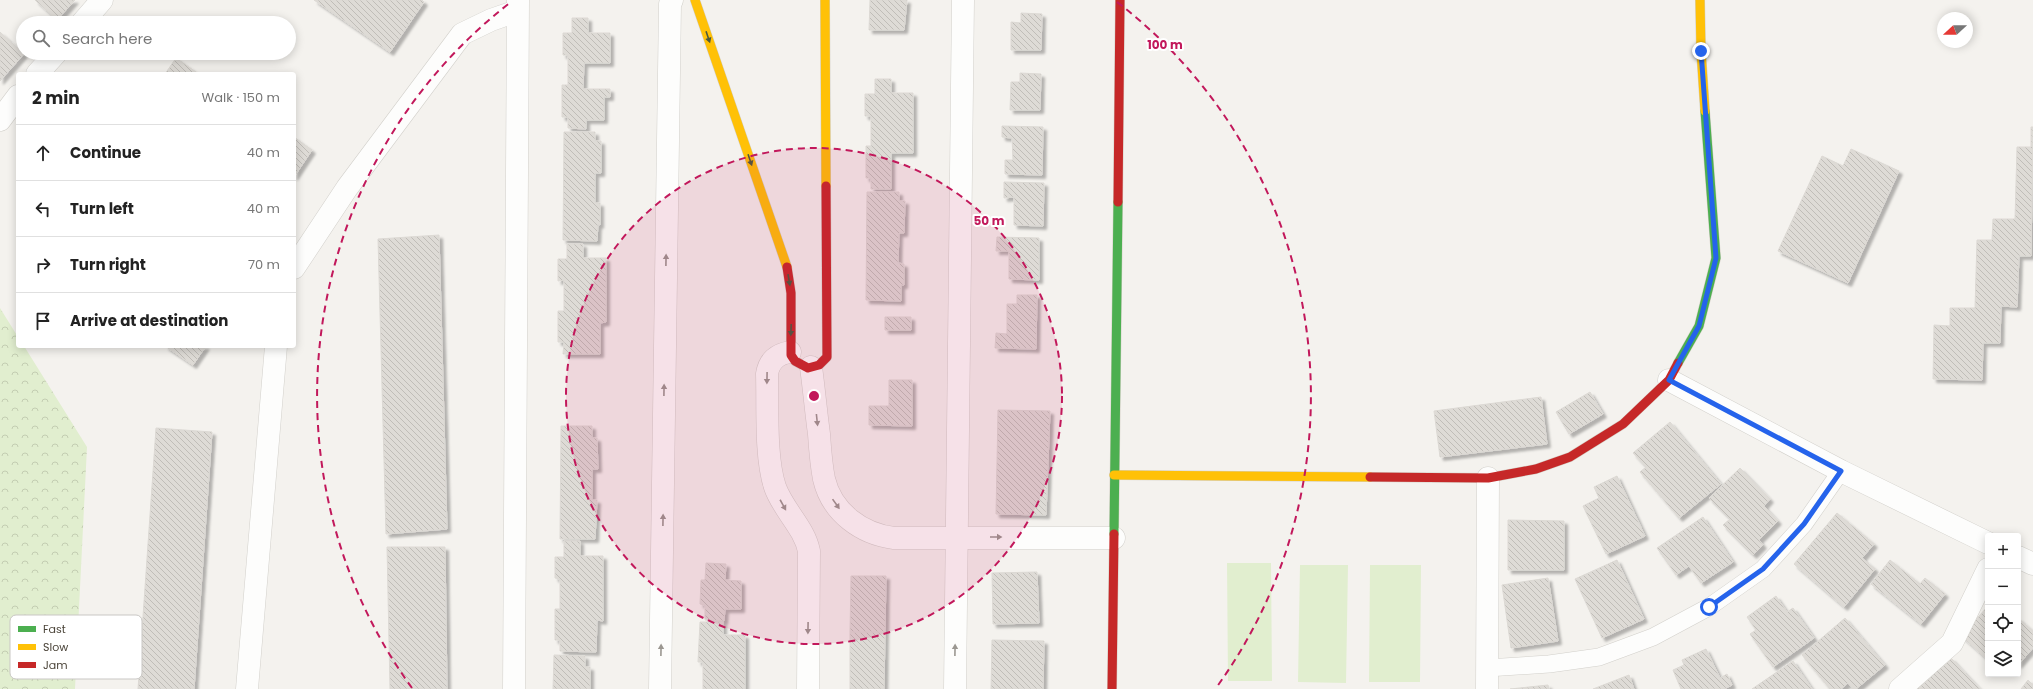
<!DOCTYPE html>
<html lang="en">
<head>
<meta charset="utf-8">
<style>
  :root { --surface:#fff; --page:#f2f2f2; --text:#222; --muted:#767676; --line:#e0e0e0 }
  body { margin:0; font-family:Poppins,sans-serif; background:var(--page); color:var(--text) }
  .controls { position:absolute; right:12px; bottom:12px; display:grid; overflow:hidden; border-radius:4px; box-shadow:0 2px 10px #0003 }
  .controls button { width:36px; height:36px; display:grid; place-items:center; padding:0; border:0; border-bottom:1px solid var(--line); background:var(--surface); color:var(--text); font:20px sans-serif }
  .compass { position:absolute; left:1937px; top:12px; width:36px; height:36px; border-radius:50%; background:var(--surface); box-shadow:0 2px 10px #0003; rotate:249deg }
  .stop { position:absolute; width:12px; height:12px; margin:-9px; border:3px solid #2563eb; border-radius:50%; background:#fff }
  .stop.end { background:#2563eb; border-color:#fff; box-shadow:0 1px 4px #0008 }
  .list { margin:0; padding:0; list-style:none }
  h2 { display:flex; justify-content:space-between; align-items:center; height:52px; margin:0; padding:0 16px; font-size:17px }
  h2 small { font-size:13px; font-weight:400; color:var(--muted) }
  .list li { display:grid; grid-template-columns:26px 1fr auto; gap:12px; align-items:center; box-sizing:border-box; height:56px; padding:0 16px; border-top:1px solid var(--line) }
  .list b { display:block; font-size:15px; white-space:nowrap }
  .list em { font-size:13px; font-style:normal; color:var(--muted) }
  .icon { flex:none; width:22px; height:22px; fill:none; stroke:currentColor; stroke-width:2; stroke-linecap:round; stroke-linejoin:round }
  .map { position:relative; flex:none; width:2033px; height:689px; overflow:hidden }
  .search { position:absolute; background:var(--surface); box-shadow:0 2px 10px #0003; left:16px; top:16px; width:280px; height:44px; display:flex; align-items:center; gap:10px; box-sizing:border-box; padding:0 14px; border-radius:22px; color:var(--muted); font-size:15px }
  .panel { position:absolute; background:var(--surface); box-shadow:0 2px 10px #0003; left:16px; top:72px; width:280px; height:276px; border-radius:4px }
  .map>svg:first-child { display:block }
</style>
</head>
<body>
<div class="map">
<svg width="2033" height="689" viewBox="0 0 2033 689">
  <defs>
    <pattern id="forest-crowns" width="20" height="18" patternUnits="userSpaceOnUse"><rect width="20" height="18" fill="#e1eecf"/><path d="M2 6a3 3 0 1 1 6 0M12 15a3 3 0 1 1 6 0" fill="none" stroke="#c3cdb2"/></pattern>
    <pattern id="building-back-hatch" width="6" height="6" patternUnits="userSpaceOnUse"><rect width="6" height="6" fill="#dedbd6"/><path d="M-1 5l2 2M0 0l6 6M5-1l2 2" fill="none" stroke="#c0bdb8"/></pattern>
    <filter id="shadow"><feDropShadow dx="3.5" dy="3.5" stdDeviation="1" flood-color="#0004"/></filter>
  </defs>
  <rect width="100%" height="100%" fill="#f4f2ee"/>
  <path fill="url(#forest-crowns)" d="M0,308L18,337V346H24L87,447L75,689H0Z"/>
  <path fill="#e1eecf" d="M1227,563H1271L1272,681H1228Z
    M1300,565H1348L1346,683L1298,682Z
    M1370,565H1421L1420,682H1369Z"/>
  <path fill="url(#building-back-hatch)" stroke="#dcd9d4" filter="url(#shadow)" d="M35,0H75L57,20Z
    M314,0H422L424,2L390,52Z
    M870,0H907L904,30H869Z
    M1021,13L1042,14L1041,50H1011V22L1021,23Z
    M572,18H588V33H610V63H584L583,89H610V97H604V120H586V129L568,128V117H562V85H568V55H563V33H572Z
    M0,32L24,54L0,81Z
    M176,58L199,74H165Z
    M1020,73L1041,74L1040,110H1010L1011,82H1020Z
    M875,79H891V93H913V153H891V189H871V178H866V146H871V116H865V94H875Z
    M1002,126L1043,127L1042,175L1005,174V160H1013L1012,138L1002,137Z
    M2031,127H2033L2031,256H2019L2017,307L2001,306L2000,343H1983L1982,380L1933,379L1934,325L1950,326V308H1975L1977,240H1992L1993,219H2015L2017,147H2031Z
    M564,132H595V141H601V173H595V203H600V225L598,224L597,241L563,240Z
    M294,137L312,150L294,177Z
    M1851,149L1899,171L1848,283L1778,251L1822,156L1843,166Z
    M1004,182L1044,183L1043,226L1014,225V197L1004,198Z
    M867,192H899V201H905L904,233H899L898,263L904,264V285H901V301L866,300Z
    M439,235L447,529L386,534L378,239Z
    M997,237L1039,238V280L1009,279V251H996Z
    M567,244H583V258H606V322L600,323V354H563L564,342H558V311H564V280L558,281V259H567Z
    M1017,295H1037L1036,349L995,348L996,333L1007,334V304H1017Z
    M885,317H911V330H885Z
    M165,346H206L193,365Z
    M889,380H912V426L869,425V406H889Z
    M1590,392L1603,414L1569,434L1556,412Z
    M1541,397L1547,444L1440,457L1434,411Z
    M998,410L1050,411L1046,515L996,514Z
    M1670,422L1721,484L1679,518L1640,472L1646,467L1633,453Z
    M561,426H592V438H597L598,469H592V500H597L595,539H560Z
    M156,428L212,432L194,689H138Z
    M1740,468L1770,499L1764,506L1778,521L1759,540L1763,545L1753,555L1723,525L1730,519L1709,498Z
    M1617,476L1645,536L1606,554L1583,506L1599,498L1594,487Z
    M1837,513L1874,544L1862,558L1875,569L1844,607L1794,564Z
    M1703,517L1733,562L1701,583L1689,566L1676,575L1657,548Z
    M1508,520L1564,521V570H1508Z
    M564,541H580V556H603V621L597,620L596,652L560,651V640H555V609H560V579L555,578V557H564Z
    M387,547H445L447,689H390Z
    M1617,560L1644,619L1602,638L1575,579Z
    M1890,560L1920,584L1925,578L1945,594L1921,624L1871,584Z
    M706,563L726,564L725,580L741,581V609H725L724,621L705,620V605L700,604L701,580H705Z
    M1037,572L1039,623L993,624L992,573Z
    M851,576H886L885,632H850Z
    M1548,578L1558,641L1511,648L1502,585Z
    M1776,596L1787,612L1793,608L1814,638L1773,667L1750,634L1756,630L1747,617Z
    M1988,606V660L1961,636Z
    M1845,618L1885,665L1856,689H1853L1848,683L1841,689H1830L1802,655Z
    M2018,618L2033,631V648L2018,665Z
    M700,622H723V635H745V689H703V662H698Z
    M850,632H885L884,689H850Z
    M992,640L1044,641L1043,689H991Z
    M1706,649L1720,678L1727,674L1732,685L1724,689H1681L1673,670L1684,665L1682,660Z
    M554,655L585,656V667H590V689H553Z
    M1951,658L1980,689H1917Z
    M1793,661L1812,689H1752Z
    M1629,675L1634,689H1593Z
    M2028,680L2033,685V689H2021Z
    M1548,685L1549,689H1510Z"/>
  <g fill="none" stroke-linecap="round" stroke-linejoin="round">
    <g stroke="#d2d0cb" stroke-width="18">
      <path id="lane" d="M1487,668L1549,664L1599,657L1653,637L1709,607L1763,569L1804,524L1841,471"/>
    </g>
    <g stroke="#d2d0cb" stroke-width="23">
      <path id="street" d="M82,23L102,0
        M37,74L56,53
        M0,120L18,96
        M294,268L347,188L462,34L491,20L517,11
        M790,352C777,354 769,361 767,374C768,406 765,457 775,487C783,510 804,527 809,551L808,689
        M811,367C814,389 816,412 819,434C820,449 821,464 824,479C832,513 862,534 894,538H1114
        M1669,380L1841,471L1988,543
        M2018,557L2033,564
        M247,689L276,346
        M514,689L518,0
        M660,689L670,4L672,0
        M955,689L963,0
        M1487,689L1488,478
        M1900,689L1952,643L1988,569"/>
    </g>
    <g stroke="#d3cfc5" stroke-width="10">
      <path id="fast" d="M1678,363L1699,326L1716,258L1705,111
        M1114,534L1118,202"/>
    </g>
    <g stroke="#d3cfc5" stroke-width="10">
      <path id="slow" d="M695,0L787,267
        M825,0L826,186
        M1700,0L1701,51L1705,111
        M1114,475L1370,477"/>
    </g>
    <g stroke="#d3cfc5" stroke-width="10">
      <path id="jam" d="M1118,202L1120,0
        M787,267L791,293V355L795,361L808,368L819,365L827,357L826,186
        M1370,477L1488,478L1536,469L1570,457L1623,424L1669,380L1678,363
        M1112,689L1114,534"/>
    </g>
    <use href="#lane" stroke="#fdfdfc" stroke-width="17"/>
    <use href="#street" stroke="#fdfdfc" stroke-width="22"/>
    <use href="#fast" stroke="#4caf50" stroke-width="9"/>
    <use href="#slow" stroke="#ffc107" stroke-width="9"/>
    <use href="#jam" stroke="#c62828" stroke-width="9"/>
  </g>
  <defs><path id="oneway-solid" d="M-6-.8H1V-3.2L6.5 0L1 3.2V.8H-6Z"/></defs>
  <g fill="#4b593e">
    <use href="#oneway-solid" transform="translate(708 37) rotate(71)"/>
    <use href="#oneway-solid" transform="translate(750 160) rotate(71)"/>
    <use href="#oneway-solid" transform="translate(789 280) rotate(80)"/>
    <use href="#oneway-solid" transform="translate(791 330) rotate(92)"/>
  </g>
  <g fill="#9b9791">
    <use href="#oneway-solid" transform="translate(666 260) rotate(-89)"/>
    <use href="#oneway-solid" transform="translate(767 378) rotate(91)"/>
    <use href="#oneway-solid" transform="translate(664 390) rotate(-89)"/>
    <use href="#oneway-solid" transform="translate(817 420) rotate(84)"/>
    <use href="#oneway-solid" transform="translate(836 504) rotate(55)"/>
    <use href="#oneway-solid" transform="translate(783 505) rotate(61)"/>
    <use href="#oneway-solid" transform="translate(663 520) rotate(-89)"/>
    <use href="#oneway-solid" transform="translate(996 537)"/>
    <use href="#oneway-solid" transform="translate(808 628) rotate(91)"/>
    <use href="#oneway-solid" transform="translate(661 650) rotate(-89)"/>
    <use href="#oneway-solid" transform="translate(955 650) rotate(-89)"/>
  </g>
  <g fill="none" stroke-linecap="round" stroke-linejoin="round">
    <path stroke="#2563eb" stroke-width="5" d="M1701,51L1716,258L1699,326L1669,380L1841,471L1804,524L1763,569L1709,607"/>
  </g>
  <circle cx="814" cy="396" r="248" fill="#c2185b" fill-opacity=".12"/>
  <g fill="none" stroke="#c2185b" stroke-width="2" stroke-dasharray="7 5">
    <circle cx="814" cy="396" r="248"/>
    <path d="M412 688A497 497 0 0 1 511 2M1117 2A497 497 0 0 1 1216 688"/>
  </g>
  <rect x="10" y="615" width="132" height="64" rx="6" fill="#fff" stroke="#c9c7c4" stroke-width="1"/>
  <rect x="18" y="626" width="18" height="6" fill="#4caf50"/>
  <rect x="18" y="644" width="18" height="6" fill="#ffc107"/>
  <rect x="18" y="662" width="18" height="6" fill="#c62828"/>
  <g font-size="11" fill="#4b4439">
    <text x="43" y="633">Fast</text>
    <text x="43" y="651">Slow</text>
    <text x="43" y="669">Jam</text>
  </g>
  <circle cx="814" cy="396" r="6" fill="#c2185b" stroke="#fff" stroke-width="2"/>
  <g font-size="12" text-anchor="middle" font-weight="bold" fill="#c2185b" stroke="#fff" stroke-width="4" stroke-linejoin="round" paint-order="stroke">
    <text x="1165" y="49">100 m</text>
    <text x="989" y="225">50 m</text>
  </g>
</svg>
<div class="controls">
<button>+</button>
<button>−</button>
<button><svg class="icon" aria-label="locate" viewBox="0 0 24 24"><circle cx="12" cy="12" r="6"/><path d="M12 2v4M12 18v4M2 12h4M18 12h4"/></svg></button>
<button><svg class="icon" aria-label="layers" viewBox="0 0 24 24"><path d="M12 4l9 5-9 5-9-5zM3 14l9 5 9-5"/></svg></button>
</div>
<svg class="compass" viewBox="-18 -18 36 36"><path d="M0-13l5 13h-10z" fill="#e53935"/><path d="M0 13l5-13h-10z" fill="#767676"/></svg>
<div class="stop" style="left:1709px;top:607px"></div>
<div class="stop end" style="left:1701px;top:51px"></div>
<div class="search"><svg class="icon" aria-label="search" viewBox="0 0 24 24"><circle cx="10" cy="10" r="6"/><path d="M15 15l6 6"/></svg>Search here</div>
<section class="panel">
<h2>2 min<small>Walk · 150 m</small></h2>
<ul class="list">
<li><svg class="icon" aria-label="ahead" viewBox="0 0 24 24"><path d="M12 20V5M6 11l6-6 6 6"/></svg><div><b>Continue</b></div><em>40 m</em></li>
<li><svg class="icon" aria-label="left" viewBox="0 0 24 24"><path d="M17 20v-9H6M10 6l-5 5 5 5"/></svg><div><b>Turn left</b></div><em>40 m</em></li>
<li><svg class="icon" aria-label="right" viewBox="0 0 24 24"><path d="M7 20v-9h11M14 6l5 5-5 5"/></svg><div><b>Turn right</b></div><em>70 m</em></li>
<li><svg class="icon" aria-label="arrive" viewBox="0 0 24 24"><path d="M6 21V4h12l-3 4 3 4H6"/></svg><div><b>Arrive at destination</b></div></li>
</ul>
</section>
</div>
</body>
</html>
